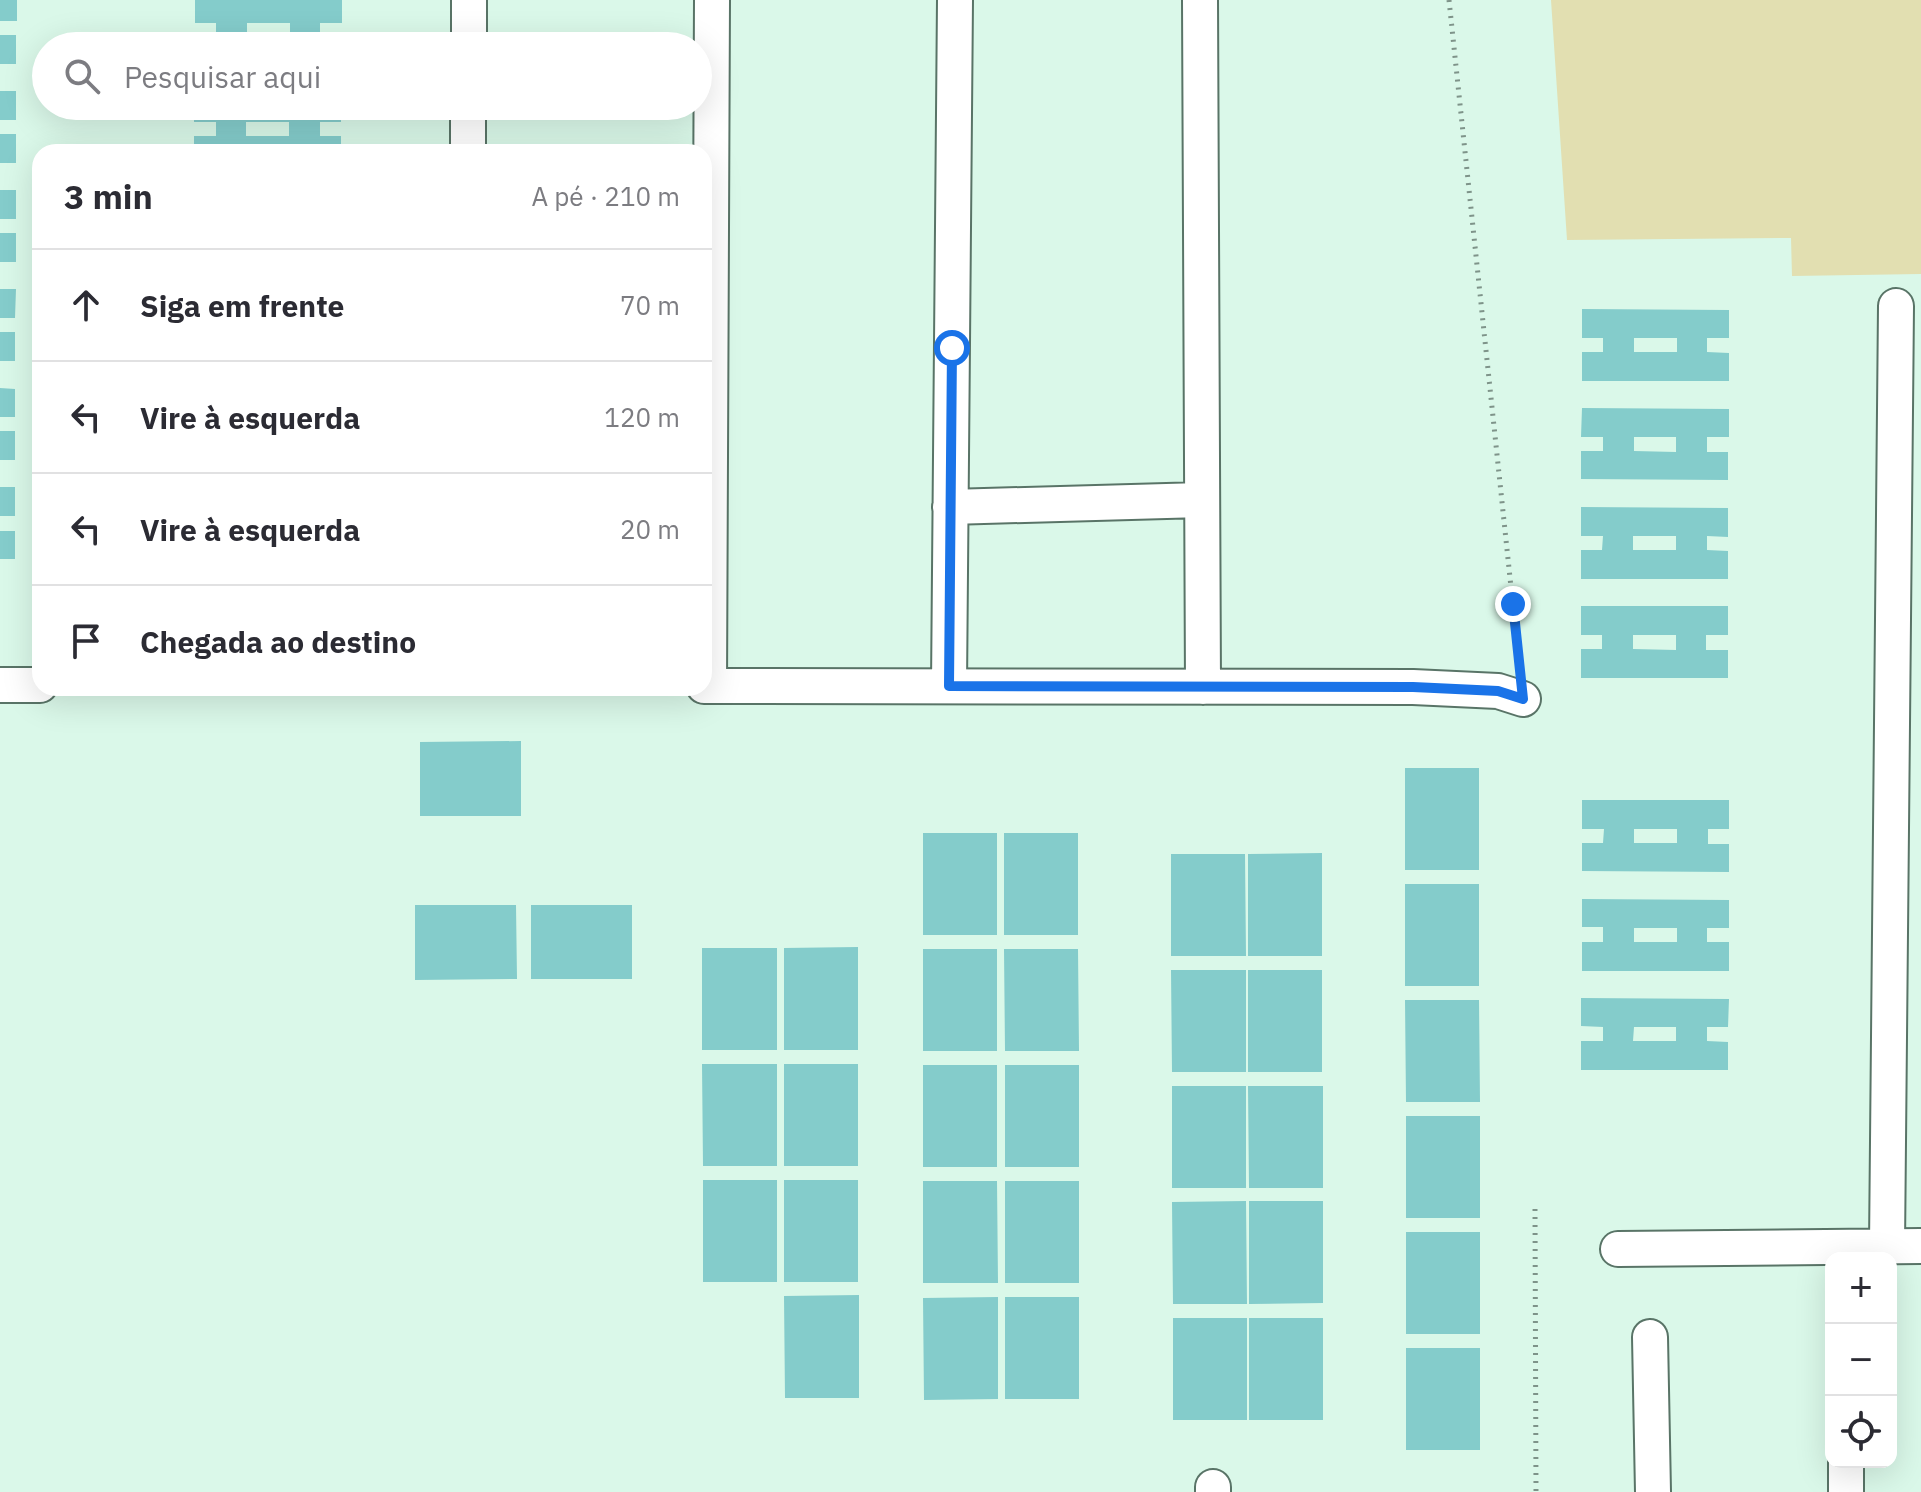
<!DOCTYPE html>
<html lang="pt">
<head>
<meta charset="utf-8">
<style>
  :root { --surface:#fff; --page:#f2f2f3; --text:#2b2b33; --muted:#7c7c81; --line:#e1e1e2 }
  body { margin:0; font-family:"IBM Plex Sans",sans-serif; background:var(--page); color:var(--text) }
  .controls { position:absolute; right:24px; bottom:24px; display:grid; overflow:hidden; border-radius:16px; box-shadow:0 8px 32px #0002 }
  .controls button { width:72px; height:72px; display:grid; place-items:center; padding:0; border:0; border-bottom:2px solid var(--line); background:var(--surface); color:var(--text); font:40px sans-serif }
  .stop { position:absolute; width:24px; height:24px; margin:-18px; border:6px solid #1a73e8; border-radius:50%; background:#fff }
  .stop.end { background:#1a73e8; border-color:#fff; box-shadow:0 2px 8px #0008 }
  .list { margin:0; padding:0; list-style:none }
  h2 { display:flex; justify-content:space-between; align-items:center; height:104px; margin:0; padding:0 32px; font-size:34px }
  h2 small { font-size:26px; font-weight:400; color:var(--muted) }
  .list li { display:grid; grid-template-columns:52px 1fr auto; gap:24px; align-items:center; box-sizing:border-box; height:112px; padding:0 32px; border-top:2px solid var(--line) }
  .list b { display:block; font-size:30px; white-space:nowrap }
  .list em { font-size:26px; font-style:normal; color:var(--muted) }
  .icon { flex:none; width:44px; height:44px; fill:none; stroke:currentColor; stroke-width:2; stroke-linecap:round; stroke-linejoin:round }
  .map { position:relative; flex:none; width:1921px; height:1492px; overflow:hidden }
  .search { position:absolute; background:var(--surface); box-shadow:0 8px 32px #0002; left:32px; top:32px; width:680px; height:88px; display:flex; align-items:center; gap:20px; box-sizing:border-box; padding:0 28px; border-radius:44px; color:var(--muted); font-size:30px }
  .panel { position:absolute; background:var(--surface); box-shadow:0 8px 32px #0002; left:32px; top:144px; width:680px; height:552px; border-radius:24px }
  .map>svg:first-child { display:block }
</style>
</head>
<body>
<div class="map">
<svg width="1921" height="1492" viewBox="0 0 1921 1492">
  <rect width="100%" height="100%" fill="#daf8e9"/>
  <path fill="#e2dfb1" d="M1551,0H1921V274L1792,276L1791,238L1567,240Z"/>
  <path fill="#84cccb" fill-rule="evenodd" d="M0,0H17V21H0Z
    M195,0H342V23H320V38H342V46H195V37H216V23H195ZM247,23H290V37H247Z
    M0,35H16V64H0Z
    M0,91H16V120H0Z
    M194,106H341V122H320V136H341V152H194V136H216V122H194ZM246,122H289V136H246Z
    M0,134H16V163H0Z
    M0,190H16V219H0Z
    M0,233H16V262H0Z
    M0,289H16L15,318H0Z
    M1582,309L1729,310V338H1707V352L1729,353V381H1582V352H1603V338H1582ZM1634,338H1677V352H1634Z
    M0,332H15V361H0Z
    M0,388L15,389V417H0Z
    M1582,408L1729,409V437H1707V452H1728V480L1581,479V451H1603V437H1581ZM1634,437H1676V452L1634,451Z
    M0,431H15V460H0Z
    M0,487H15V516H0Z
    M1581,507L1728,508V537L1707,536V550L1728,551V579H1581V550H1602L1603,536H1581ZM1633,536H1676V550H1633Z
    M0,531H15V559H0Z
    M1581,606H1728V635H1706V650H1728V678H1581V649H1602V635H1581ZM1633,635H1676V650L1633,649Z
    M521,741V816H420V742Z
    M1405,768H1479V870H1405Z
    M1582,800H1729V829H1708V844H1729V872L1582,871V843H1603L1604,829H1582ZM1634,829H1677V843H1634Z
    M923,833H997V935H923Z
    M1004,833H1078V935H1004Z
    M1322,853V956H1248V854Z
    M1171,854H1245L1246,956H1171Z
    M1405,884H1479V986H1405Z
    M1582,899L1729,900V928H1707V942H1729V971H1582V942H1603V927H1582ZM1634,928H1677V942H1634Z
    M415,905H516L517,979L415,980Z
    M531,905H632V979H531Z
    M858,947V1050H784V948Z
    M702,948H777V1050H702Z
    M923,949H997V1051H923Z
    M1004,949H1078L1079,1051H1005Z
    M1171,970H1246V1072H1172Z
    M1248,970H1322V1072H1248Z
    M1581,998L1729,999L1728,1027H1707V1041L1728,1042V1070H1581V1041H1603V1027L1581,1026ZM1634,1027H1676V1041H1633Z
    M1405,1000H1479L1480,1102H1406Z
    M702,1064H777V1166H703Z
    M784,1064H858V1166H784Z
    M923,1065H997V1167H923Z
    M1005,1065H1079V1167H1005Z
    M1172,1086H1246V1188H1172Z
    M1248,1086H1323V1188H1249Z
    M1406,1116H1480V1218H1406Z
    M703,1180H777V1282H703Z
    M784,1180H858V1282H784Z
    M923,1181H997L998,1283H923Z
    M1005,1181H1079V1283H1005Z
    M1246,1201L1247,1304H1173L1172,1202Z
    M1249,1201H1323V1303L1249,1304Z
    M1406,1232H1480V1334H1406Z
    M859,1295V1398H785L784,1296Z
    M998,1297V1399L924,1400L923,1298Z
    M1005,1297H1079V1399H1005Z
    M1173,1318H1247V1420H1173Z
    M1249,1318H1323V1420H1249Z
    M1406,1348H1480V1450H1406Z"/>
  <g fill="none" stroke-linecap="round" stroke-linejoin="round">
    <g stroke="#597467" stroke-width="38">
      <path id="minor" d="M1200,0L1203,687
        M469,46V0
        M468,152V106
        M950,507L1202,500
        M0,685H40
        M704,686L1413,687L1498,691L1523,699
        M709,686L712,0
        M949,686L955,0
        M1887,1246L1896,306
        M1618,1249L1921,1246
        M1650,1337L1653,1492
        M1846,1462V1492
        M1213,1487V1492"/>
    </g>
    <path stroke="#7e9389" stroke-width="5" stroke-dasharray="2 6" stroke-linecap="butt" d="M1449,0L1519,663
      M1535,1209L1536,1492"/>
    <use href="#minor" stroke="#fff" stroke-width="34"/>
  </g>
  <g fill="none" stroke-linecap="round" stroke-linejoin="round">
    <path stroke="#1a73e8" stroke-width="10" d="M952,348L949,686L1413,687L1498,691L1523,699L1513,604"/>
  </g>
</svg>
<div class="controls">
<button>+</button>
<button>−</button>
<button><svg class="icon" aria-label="locate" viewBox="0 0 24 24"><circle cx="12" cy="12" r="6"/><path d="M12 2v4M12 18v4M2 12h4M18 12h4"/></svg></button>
</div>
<div class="stop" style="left:952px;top:348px"></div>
<div class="stop end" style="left:1513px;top:604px"></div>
<div class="search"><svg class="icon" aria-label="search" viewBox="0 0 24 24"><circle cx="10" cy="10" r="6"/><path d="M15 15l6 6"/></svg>Pesquisar aqui</div>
<section class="panel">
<h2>3 min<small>A pé · 210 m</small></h2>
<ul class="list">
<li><svg class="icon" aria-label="ahead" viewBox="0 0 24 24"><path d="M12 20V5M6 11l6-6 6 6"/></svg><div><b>Siga em frente</b></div><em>70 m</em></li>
<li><svg class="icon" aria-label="left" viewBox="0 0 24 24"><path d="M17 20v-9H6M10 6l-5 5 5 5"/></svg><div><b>Vire à esquerda</b></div><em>120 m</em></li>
<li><svg class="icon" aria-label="left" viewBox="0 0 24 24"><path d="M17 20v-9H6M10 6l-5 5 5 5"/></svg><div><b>Vire à esquerda</b></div><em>20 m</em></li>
<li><svg class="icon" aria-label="arrive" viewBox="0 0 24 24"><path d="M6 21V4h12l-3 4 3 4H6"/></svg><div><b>Chegada ao destino</b></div></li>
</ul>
</section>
</div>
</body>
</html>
